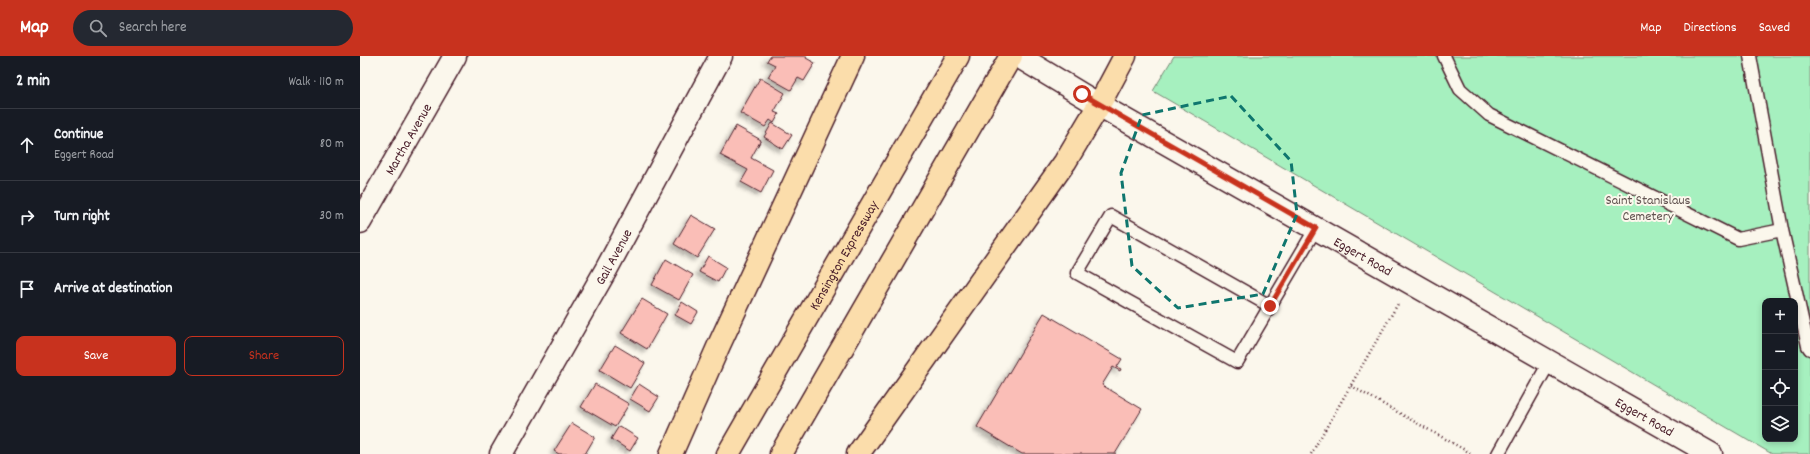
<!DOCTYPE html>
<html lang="en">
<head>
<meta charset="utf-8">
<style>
  :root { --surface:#171b24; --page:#242831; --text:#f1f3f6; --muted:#9ea1a6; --line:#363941; --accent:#c8321e }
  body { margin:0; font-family:Dekko,sans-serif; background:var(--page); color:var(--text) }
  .controls { position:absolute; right:12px; bottom:12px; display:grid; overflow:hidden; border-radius:8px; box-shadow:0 2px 6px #0003 }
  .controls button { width:36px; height:36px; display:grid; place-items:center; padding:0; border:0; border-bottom:1px solid var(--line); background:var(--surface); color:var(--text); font:20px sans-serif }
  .stop { position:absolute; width:12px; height:12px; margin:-9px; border:3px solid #c8321e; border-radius:50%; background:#fff }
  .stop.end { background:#c8321e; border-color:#fff; box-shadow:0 1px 4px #0008 }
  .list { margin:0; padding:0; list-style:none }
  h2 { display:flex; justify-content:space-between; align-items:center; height:52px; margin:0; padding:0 16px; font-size:17px }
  h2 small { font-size:13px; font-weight:400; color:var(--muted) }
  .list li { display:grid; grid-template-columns:26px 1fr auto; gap:12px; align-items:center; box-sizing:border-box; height:72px; padding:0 16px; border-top:1px solid var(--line) }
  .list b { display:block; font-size:15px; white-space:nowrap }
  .list p { margin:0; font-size:13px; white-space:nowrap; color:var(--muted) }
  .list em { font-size:13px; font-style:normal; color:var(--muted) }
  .actions { display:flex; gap:8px; padding:12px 16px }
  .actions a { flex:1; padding:9px 0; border:1px solid var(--accent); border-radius:8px; text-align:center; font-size:14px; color:var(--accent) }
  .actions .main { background:var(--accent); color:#fff }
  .icon { flex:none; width:22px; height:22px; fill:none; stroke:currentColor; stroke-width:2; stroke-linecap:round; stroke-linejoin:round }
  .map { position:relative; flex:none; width:1450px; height:398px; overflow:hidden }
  header { display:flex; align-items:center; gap:24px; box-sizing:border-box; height:56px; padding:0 20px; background:var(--accent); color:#fff }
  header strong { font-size:19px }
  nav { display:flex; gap:22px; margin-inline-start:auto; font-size:14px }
  .search { width:280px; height:36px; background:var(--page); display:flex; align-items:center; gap:10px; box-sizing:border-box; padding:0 14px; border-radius:22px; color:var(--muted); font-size:15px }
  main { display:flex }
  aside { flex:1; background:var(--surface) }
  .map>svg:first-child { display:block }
</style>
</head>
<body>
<header>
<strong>Map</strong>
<div class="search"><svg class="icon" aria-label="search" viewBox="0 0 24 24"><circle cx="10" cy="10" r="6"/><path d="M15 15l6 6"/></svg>Search here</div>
<nav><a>Map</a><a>Directions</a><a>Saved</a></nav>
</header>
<main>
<aside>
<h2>2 min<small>Walk · 110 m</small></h2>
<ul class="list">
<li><svg class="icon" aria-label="ahead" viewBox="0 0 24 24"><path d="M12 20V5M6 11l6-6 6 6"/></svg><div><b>Continue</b><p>Eggert Road</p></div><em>80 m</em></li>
<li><svg class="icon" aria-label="right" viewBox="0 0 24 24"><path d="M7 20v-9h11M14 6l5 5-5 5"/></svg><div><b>Turn right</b></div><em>30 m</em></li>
<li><svg class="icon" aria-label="arrive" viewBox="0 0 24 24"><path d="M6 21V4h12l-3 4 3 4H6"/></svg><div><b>Arrive at destination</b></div></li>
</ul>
<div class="actions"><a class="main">Save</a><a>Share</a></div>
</aside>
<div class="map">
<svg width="1450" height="398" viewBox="0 0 1450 398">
  <defs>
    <filter id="shadow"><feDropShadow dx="-3.5" dy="3.5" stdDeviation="2" flood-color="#0004"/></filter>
  </defs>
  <rect width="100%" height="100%" fill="#fbf7ec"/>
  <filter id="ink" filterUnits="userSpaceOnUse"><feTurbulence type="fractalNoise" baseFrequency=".025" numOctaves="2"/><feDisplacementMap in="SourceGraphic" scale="8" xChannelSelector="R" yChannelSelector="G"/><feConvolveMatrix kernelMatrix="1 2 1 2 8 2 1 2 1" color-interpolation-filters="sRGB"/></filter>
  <g filter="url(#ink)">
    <path fill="#a6f0bf" stroke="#788875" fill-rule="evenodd" d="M814,0H1450V398H1412L793,35ZM1405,245H1435V383H1405Z"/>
    <path fill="#fabeb7" stroke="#4a1f2b" filter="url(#shadow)" d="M410,0H447L446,2L455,7L444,25L438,22L431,34L408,21L415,9L407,5Z
      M400,22L425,37L414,56L419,58L414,67L410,64L405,71L380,57Z
      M412,67L432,79L423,93L404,81Z
      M376,70L401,84L391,102L413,114L401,137L381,126L388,114L360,99Z
      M331,159L355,173L337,202L314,188Z
      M348,200L366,211L358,226L339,216Z
      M306,203L333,219L319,244L292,229Z
      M282,243L307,258L287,293L261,277Z
      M322,246L338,256L331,268L315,259Z
      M684,257L762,303L757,311L761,313L760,315L753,311L742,329L782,353L755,398H662L617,371Z
      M255,289L285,307L270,332L240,314Z
      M235,328L269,348L255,371L221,351Z
      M279,328L299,341L290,355L270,343Z
      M212,367L235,381L225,398H199L194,395Z
      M259,370L278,382L270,395L251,383Z"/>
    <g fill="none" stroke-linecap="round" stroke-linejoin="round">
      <g stroke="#4a1f2b" stroke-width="15">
        <path id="lane" d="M1084,0L1100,33L1129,59L1378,183L1422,174
          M1390,0L1422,174L1448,290L1450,293
          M910,250L751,160L717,217L877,306L956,172
          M1138,398L1190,305"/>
      </g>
      <g stroke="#4a1f2b" stroke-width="25">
        <g id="street">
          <path id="s1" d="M0,166L95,0"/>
          <path id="s2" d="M141,398L247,212L361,0"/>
        </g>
      </g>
      <g stroke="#4a1f2b" stroke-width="25">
        <g id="secondary">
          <path id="s3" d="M658,0L739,49L1351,398"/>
        </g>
      </g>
      <g stroke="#4a1f2b" stroke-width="25">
        <g id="highway">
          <path d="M311,398L359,289L493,0"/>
          <path id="s4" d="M368,398L598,0"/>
          <path d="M421,398L651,0"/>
          <path d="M498,398L705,106L739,49L765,0"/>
        </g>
      </g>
      <path stroke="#4a1f2b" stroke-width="2.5" stroke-dasharray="1 3" stroke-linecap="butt" d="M991,330L1112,398
        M951,398L1039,246"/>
      <use href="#lane" stroke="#fbf7ec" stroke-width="12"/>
      <use href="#street" stroke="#fbf7ec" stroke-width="22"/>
      <use href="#secondary" stroke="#fbf7ec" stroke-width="22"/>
      <use href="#highway" stroke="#fbddab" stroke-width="22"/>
    </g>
  </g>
  <g fill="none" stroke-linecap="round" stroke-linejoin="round" filter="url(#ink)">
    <path stroke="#c8321e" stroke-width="5" d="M722,38L956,172L910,250"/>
  </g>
  <path fill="none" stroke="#0f766e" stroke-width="3" stroke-dasharray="8 5" stroke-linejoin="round" d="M871,40L931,105L937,158L903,238L818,252L772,210L761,117L782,59Z"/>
  <g text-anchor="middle" stroke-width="4" stroke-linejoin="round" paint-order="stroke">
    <g font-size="14" fill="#4a1f2b" stroke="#fbf7ec">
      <text dy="5" stroke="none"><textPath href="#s1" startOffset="96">Martha Avenue</textPath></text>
      <text dy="5" stroke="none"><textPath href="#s4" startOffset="230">Kensington Expressway</textPath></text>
      <text dy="5" stroke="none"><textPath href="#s3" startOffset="399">Eggert Road</textPath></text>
      <text dy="5" stroke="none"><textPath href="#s2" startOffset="227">Gail Avenue</textPath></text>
      <text dy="5" stroke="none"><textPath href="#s3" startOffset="723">Eggert Road</textPath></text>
    </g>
    <g font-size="14" fill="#615350" stroke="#fbf7ec">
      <text x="1288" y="148">Saint Stanislaus<tspan x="1288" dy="16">Cemetery</tspan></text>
    </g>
  </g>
</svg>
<div class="controls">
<button>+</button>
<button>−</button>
<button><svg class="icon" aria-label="locate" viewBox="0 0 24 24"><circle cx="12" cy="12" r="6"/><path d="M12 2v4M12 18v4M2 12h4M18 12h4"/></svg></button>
<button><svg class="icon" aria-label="layers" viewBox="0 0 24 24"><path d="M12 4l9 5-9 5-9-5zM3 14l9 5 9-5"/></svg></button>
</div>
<div class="stop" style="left:722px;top:38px"></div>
<div class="stop end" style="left:910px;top:250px"></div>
</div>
</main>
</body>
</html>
